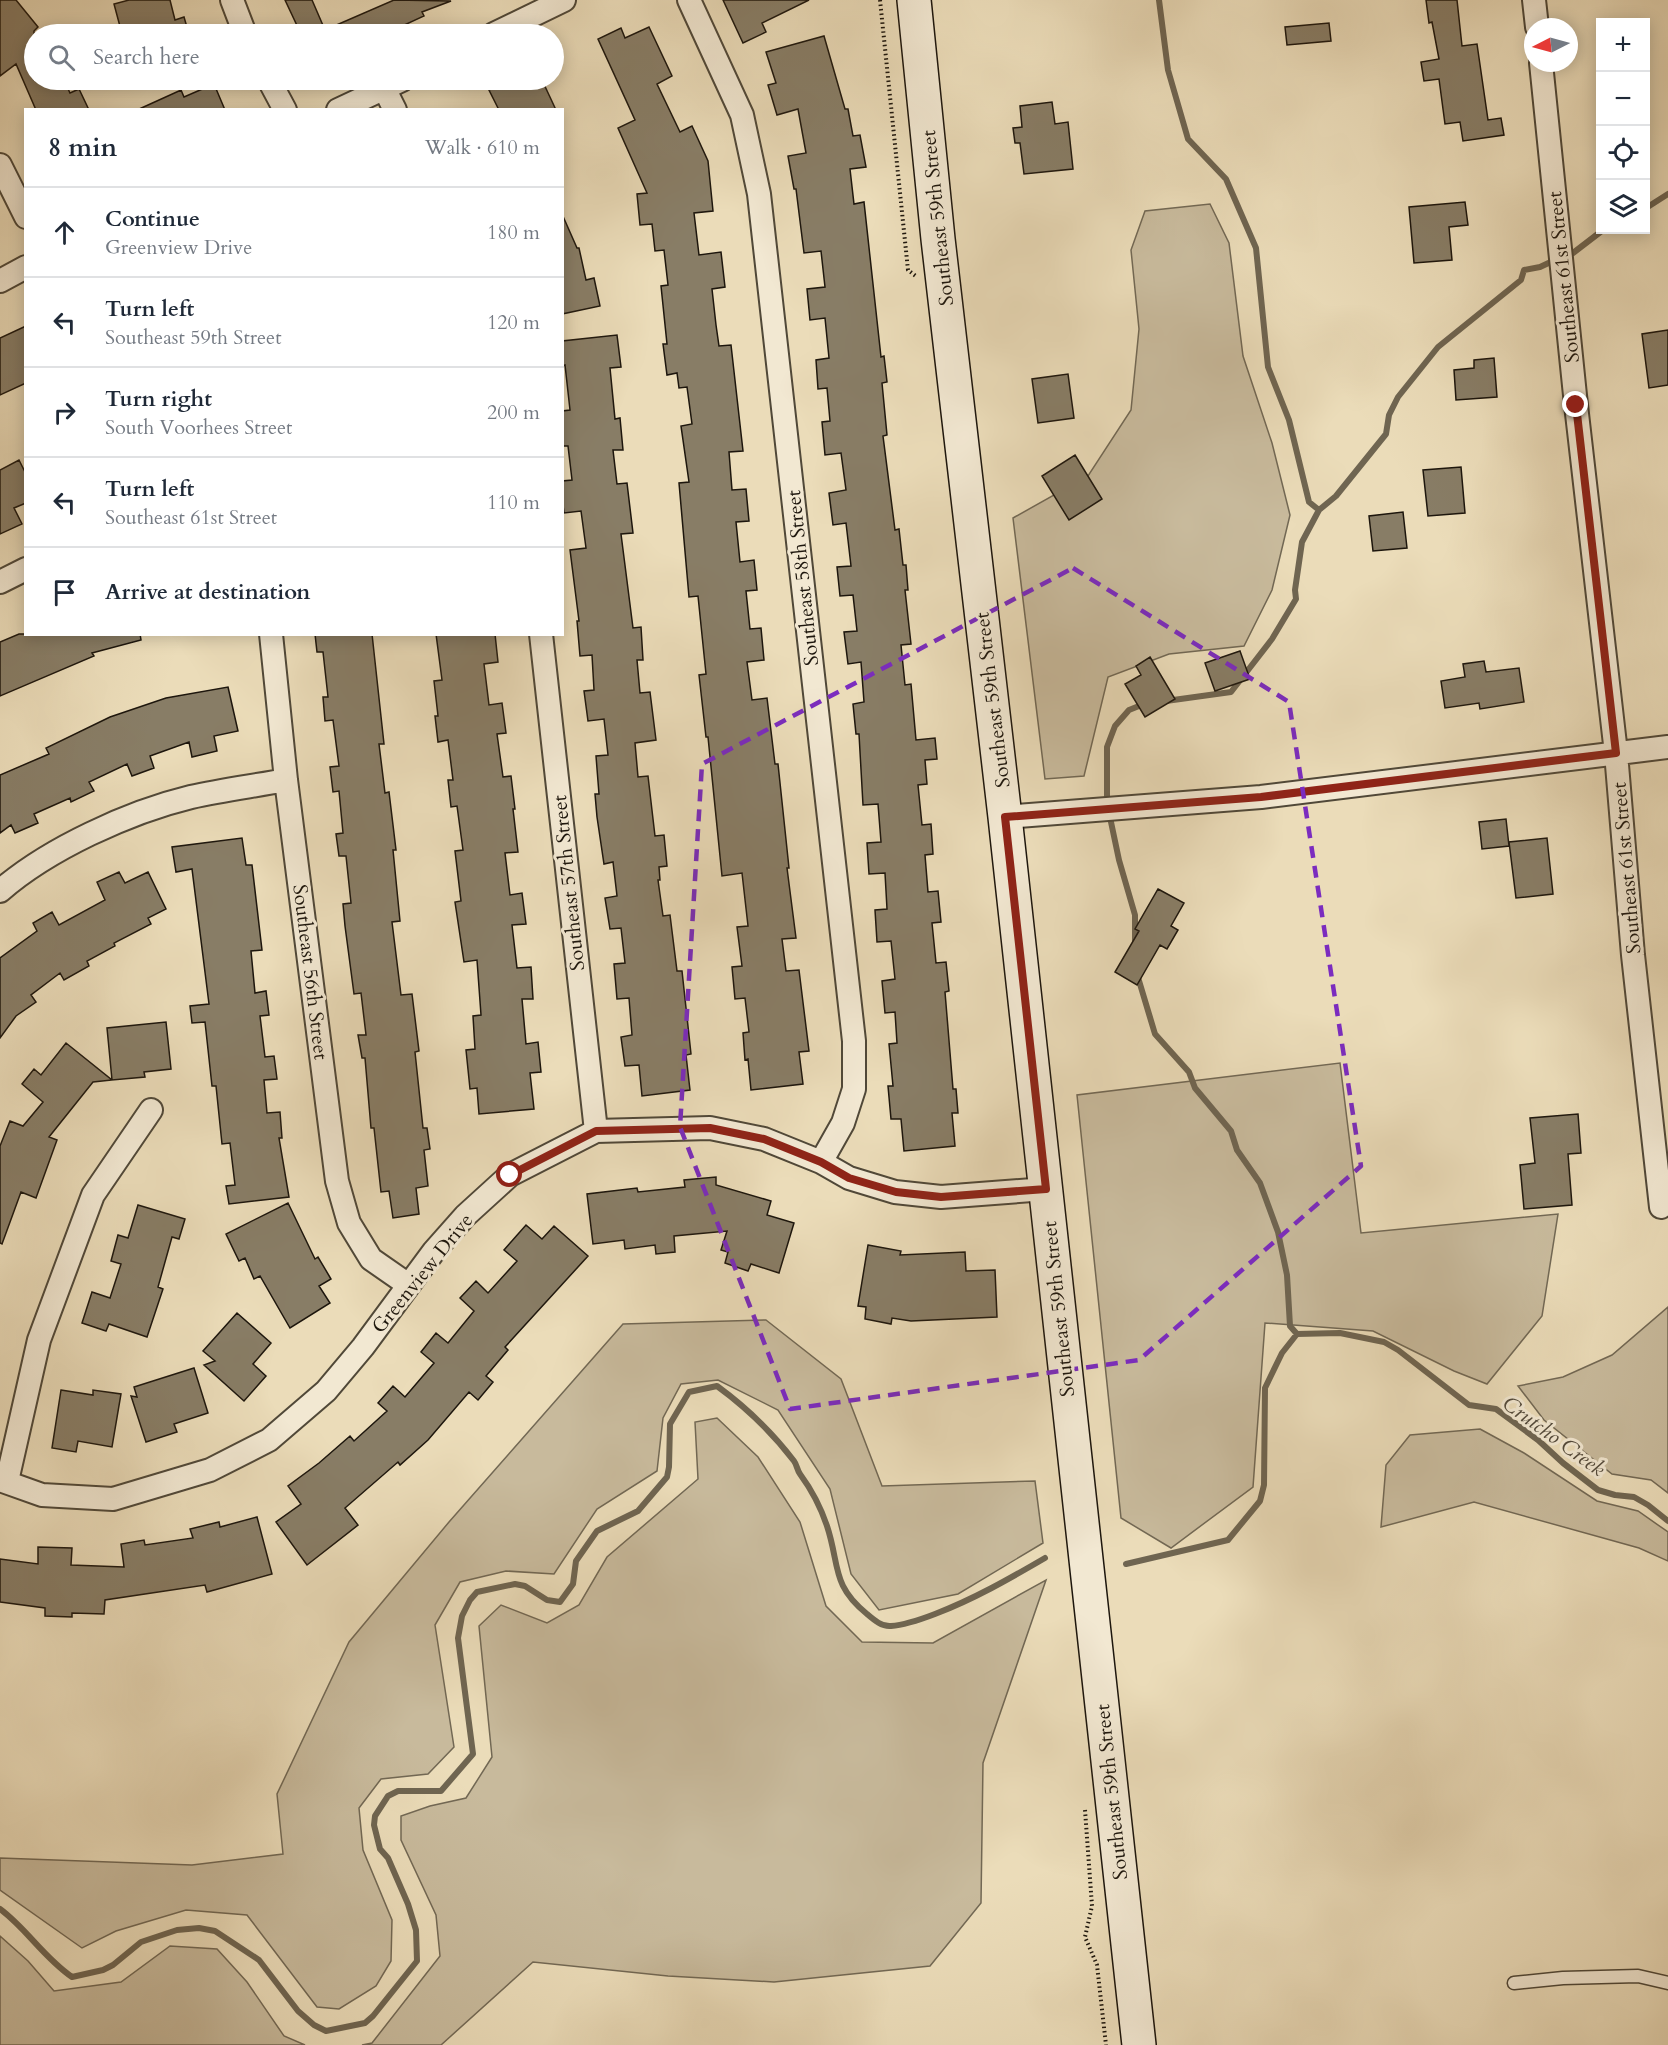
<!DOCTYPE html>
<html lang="en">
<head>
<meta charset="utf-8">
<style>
  :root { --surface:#fff; --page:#f6f6f7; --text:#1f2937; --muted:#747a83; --line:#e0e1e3 }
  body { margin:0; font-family:Cardo,serif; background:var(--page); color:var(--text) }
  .controls { position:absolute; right:18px; top:18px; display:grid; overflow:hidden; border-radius:0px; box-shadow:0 3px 15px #0003 }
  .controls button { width:54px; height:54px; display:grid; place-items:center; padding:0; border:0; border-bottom:2px solid var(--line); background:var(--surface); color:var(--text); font:30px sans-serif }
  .compass { position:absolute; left:1524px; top:18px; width:54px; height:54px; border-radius:50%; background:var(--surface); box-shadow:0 3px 15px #0003; rotate:264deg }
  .stop { position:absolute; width:18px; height:18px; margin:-14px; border:4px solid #8f2418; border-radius:50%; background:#fff }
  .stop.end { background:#8f2418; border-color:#fff; box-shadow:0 2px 6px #0008 }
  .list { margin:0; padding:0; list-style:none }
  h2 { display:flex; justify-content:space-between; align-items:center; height:78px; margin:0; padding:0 24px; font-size:26px }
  h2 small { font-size:20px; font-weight:400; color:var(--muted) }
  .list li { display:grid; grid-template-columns:39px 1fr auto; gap:18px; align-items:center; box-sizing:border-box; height:90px; padding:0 24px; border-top:2px solid var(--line) }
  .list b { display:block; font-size:22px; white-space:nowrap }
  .list p { margin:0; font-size:20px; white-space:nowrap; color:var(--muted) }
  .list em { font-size:20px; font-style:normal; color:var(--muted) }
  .icon { flex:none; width:33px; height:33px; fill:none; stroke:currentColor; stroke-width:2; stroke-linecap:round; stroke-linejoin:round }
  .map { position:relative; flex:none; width:1668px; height:2045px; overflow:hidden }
  .search { position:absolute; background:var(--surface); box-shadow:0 3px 15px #0003; left:24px; top:24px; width:540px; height:66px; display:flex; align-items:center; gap:15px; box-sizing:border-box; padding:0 21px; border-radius:33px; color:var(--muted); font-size:22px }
  .panel { position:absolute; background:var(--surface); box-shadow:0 3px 15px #0003; left:24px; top:108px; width:540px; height:528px; border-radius:0px }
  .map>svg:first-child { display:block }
</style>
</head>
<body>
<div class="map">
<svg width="1668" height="2045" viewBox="0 0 1668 2045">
  <rect width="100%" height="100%" fill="#ebdcb9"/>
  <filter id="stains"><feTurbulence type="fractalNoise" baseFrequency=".00333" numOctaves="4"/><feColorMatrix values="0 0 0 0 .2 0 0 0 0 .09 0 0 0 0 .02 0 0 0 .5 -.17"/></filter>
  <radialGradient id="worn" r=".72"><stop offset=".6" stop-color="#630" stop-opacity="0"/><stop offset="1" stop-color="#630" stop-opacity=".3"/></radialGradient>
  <path fill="#c8ba9c" stroke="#726854" stroke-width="1.5" d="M1210,204L1229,243L1243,356L1272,443L1290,515L1272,590L1244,646L1169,654L1108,677L1084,776L1045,779L1013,518L1088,476L1131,410L1139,329L1131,250L1145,211Z
    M1340,1063L1361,1233L1558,1214L1542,1316L1487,1384L1454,1371L1373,1331L1265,1323L1253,1487L1171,1548L1121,1518L1077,1095Z
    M1668,1307V1493L1651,1480L1612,1474L1544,1420L1518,1386L1563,1377L1612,1355Z
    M766,1320L841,1379L882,1486L1035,1481L1043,1543L958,1594L879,1610L851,1574L830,1489L778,1410L718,1380L681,1384L663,1418L657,1471L597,1509L554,1574L506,1571L460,1582L435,1625L454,1747L428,1774L381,1779L359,1808L363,1850L392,1920L391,1961L376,1986L339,2009L317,2007L247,1915L186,1910L116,1931L82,1948L0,1890V1858L192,1865L283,1854L277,1794L349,1642L449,1522L623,1324Z
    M717,1418L758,1457L800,1522L826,1606L862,1642L933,1643L1046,1580L983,1763L981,1903L930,1966L774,1982L668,1976L533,1962L441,2045H362L372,2043L440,1956L436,1915L401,1840V1816L430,1806L466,1798L492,1757L479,1626L501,1605L547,1623L579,1605L607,1557L698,1479L695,1422Z
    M1480,1429L1524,1453L1597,1501L1638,1511L1668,1532V1561L1639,1548L1474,1502L1381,1527L1386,1465L1410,1435Z
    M0,1936L28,1961L54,1991L121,1982L170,1946L217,1949L247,1982L284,2036L305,2045H0Z"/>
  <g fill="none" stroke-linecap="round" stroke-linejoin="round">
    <path stroke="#6f6551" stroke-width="6" d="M1159,0L1168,70L1188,139L1226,179L1256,248L1268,367L1289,420L1309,502L1319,510
      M1646,208L1668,194
      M1565,257L1573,253L1603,230
      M1166,701L1231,692L1272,639L1296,599L1295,590L1302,542L1319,510L1336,496L1386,434L1389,415L1398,397L1438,347L1521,280L1524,270L1540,267L1555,260
      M1135,943V915L1119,860L1107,803V747L1115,726L1129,710L1144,704
      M1137,974L1155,1034L1189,1072L1195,1088L1231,1131L1237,1150L1260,1183L1278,1232L1287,1275L1290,1326L1297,1334
      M1126,1564L1228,1540L1260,1501L1264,1485L1265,1388L1282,1353L1297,1334L1340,1333L1384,1342L1398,1350L1469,1405L1496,1409L1538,1440L1563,1463L1598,1490L1615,1495L1634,1497L1648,1505L1668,1521
      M0,1909C27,1929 43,1957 72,1977L103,1970L113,1965L141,1942L177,1930L199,1928L215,1931L259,1960L298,2011L314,2025L326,2031L365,2023L373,2016L417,1961L416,1930L408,1904L388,1858L380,1849L374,1825L375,1816L388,1796L398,1791H441L473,1754L458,1638L462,1616L470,1600L477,1592L515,1584L525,1586L547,1600L560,1602L573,1584L576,1561L597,1531L638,1511L667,1477L669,1467L670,1424L689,1392L717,1386C747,1408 772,1432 794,1461C797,1465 797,1470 800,1474C811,1489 821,1508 827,1526C840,1565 831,1585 867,1614C874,1620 882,1627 891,1626C906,1625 922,1619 935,1614C974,1599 1009,1579 1045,1558"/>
  </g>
  <path fill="#887d66" stroke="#1d160d" stroke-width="1.5" d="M0,0H16L38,27L34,31V80H64L70,93L79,89L89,110H36L16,64L0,76Z
    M129,0H170L175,20L184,17L189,34H122L114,4Z
    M285,0H312L325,30L394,0L451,1L422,12L424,16L385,34H301Z
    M723,0H809L762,23L766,32L743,43Z
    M1426,0H1457L1462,46L1477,44L1488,120L1501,118L1504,135L1463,141L1460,122L1445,124L1439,79L1424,81L1421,62L1439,59L1432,22L1429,23Z
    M1329,23L1331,41L1287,45L1285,27Z
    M649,27L672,76L657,84L680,132L692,126L708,161L713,211L694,213L699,255L721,252L725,287L712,289L716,325L719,346L731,345L743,451L729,452L732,490L746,489L749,521L736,522L740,562L754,560L757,590L746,591L750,629L761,628L764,660L747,662L752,700L767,698L775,764H778L789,868H787L796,938L782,939L786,971L799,970L809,1051L799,1052L803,1084L751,1090L748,1059L745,1060L743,1033L749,1032L745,998L735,999L732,967L742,966L737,927L748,926L742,873L722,876L708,737H706L699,675L706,674L698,596L689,597L679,483L689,482L681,426L692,424L687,387L679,388L677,373L667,375L663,344H667L661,286L668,285L664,250L655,251L652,224L640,225L637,194L647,193L618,128L635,120L598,39L621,28L625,38Z
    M824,36L845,109H848L853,136L860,135L866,167L850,169L854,204L864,202L881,357L884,356L887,382L882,383L887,435L883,436L895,530L899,529L903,565H906L908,590H905L911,644L901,645L905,685L911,684L916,740L935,738L937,759L925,760L927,784L918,785L922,825L931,824L933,854L925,855L928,892L938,891L941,922L932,923L936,963L946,962L949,991L945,992L953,1089H956L958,1113H952L955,1146L904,1151L901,1119H891L888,1086H893L889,1044L897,1043L895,1012L885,1013L882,981L895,979L891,941L877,942L875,910L887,909L885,873L869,874L867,843L881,842L878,804L863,805L859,734H856L853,704L864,702L861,662L848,664L844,632L857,631L853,595L840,596L837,567L851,566L846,523L833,525L829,493L846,490L841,453L825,455L822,422L830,421L827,388L818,389L816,360L829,358L825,318L810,320L807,289L825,287L821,251L804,253L796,189H794L788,156L806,153L798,109L777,115L768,85L776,83L766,52Z
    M511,80H516L519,87L534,80H542L556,110H499L489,90Z
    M214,84L225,110H137L181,90L184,97Z
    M1052,102L1055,124L1068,122L1073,169L1024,174L1020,143H1015L1013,128L1022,127L1020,106Z
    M1465,202L1468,225L1449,227L1452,260L1414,263L1409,207Z
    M562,214L577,248H579L586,280L594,278L600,306L562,314Z
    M26,326V383L0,395V338Z
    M1668,330V385L1649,388L1642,334Z
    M617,335L621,367L610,368L615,419L620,418L623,450H613L617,484L627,483L633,533L621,534L633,628L641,627L643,660H637L640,693L650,692L656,740L635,743L638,777L648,776L655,836L664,835L667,866L659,867L660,880H658L663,916L670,915L677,971H682L691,1054L686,1055L690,1090L642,1096L639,1065L625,1066L621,1037L632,1035L629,998L617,999L614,964L625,963L621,928L610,929L605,898L617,896L613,862L604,864L597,817L595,794H599L596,756L608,755L604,719L588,721L584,691L594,690L592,655L580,656L577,621H579L570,550L586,548L581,511L564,513L562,497V481L572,480L568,446H562V411L570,410L565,365L562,366V341Z
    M1494,358L1497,397L1456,400L1454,370L1474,368V360Z
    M1068,374L1074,418L1038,423L1032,379Z
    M1075,455L1102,499L1069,520L1042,476Z
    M19,460L26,474V503L14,508L22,524L0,534V470Z
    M1461,467L1465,513L1428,516L1423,470Z
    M1403,512L1407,548L1373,551L1369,516Z
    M19,634H140L141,640L92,653L94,656L0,696V642Z
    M315,634H372L384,744H379L385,793L389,792L396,850H393L400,921L392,922L401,995L412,994L419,1051L415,1052L423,1128H427L430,1149L424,1150L428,1186L416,1188L419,1214L393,1218L389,1191L381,1192L374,1128H371L365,1058H362L358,1035H366L361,993L354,994L345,926L343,904L351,903L346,856H339L336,834L343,833L339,791L333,792L330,767L339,766L333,720L325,721L323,697H328L323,652H317Z
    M436,634H495L498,662L484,664L489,705L502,703L506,733L497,734L503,777L511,776L515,809H513L518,852L505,853L510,895L522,893L526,924L512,925L517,968L531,967L533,999H522L526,1044L538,1042L541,1072L530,1073L534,1109L479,1114L477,1088L470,1089L466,1050L475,1049L473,1016L481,1015L477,960L464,962L455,902L461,901L455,851L463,850L457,806L451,807L448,780H453L448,740L438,742L435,716H438L434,681L442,680Z
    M1240,651L1250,679L1215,691L1205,663Z
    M1150,657L1175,699L1145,717L1125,684L1141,675L1136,666Z
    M1484,661L1486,672L1519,668L1524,702L1480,709L1479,703L1445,708L1441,681L1465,677L1463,664Z
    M228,687L238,731L214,736L217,751L192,757L189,742L150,756L154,768L132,776L127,764L89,782L94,791L71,802L70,798L34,814L38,823L15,833L11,825L0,833V775L49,754L46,748L110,717L166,698Z
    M1506,819L1509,846L1482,849L1479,822Z
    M242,838L246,865H252L262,950L251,951L255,993L266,991L269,1015L260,1016L265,1057L274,1056L277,1079L264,1080L267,1113L280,1112L282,1138H279L289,1197L229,1204L226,1186L235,1185L230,1143L222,1144L216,1086H212L205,1022L192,1023L190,1006L209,1004L192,869L176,872L172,847Z
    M1547,838L1553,894L1516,898L1509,842Z
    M119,872L125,883L148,872L166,909L148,918L151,924L114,943L115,946L87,961L89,966L64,980L60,973L31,995L36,1002L16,1016L0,1038V958L37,931L33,923L52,912L59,925L105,900L97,882Z
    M1158,889L1184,903L1171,926L1178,930L1167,949L1160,945L1137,985L1115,972L1139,931L1135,929Z
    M166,1022L171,1069L144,1072L145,1077L112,1080L107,1028Z
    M66,1043L112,1080L93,1082L49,1137L57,1140L36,1198L21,1192L2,1244L0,1243V1146L10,1121L23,1126L43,1102L22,1084L34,1069L41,1075Z
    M1578,1114L1581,1153L1568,1154L1572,1205L1524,1209L1520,1165L1535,1163L1530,1118Z
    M716,1177V1185L771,1201L767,1215L794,1223L779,1273L751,1264L748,1271L725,1263L728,1252L721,1250L727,1231L674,1236L675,1252L656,1254L655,1245L625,1249L624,1240L593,1244L587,1194L637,1188L638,1192L685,1187L684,1180Z
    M288,1203L315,1259L318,1257L331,1279L319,1286L330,1303L290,1328L260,1276L254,1279L245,1258L239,1261L226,1234Z
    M138,1205L185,1219L179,1239L172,1237L158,1287L163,1289L147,1337L109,1324L106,1331L82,1323L92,1292L110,1298L121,1264L111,1261L118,1235L128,1238Z
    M526,1225L542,1239L554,1226L588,1256L505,1347L508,1350L486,1376L493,1382L478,1400L469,1392L428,1440L400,1465L398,1462L345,1508L358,1525L307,1565L276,1522L301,1504L288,1486L319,1463L350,1436L354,1441L387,1411L378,1403L393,1386L405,1397L434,1363L421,1352L436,1333L448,1343L474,1311L460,1298L476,1281L488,1293L517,1261L504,1250Z
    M868,1245L901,1251L900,1255L965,1252L966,1271L995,1270L997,1317L911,1321L892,1318L891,1324L865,1319L866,1307L858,1306Z
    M237,1313L271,1343L253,1364L266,1376L244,1401L204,1365L215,1361L203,1351Z
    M194,1368L208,1413L174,1424L177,1432L146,1442L131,1396L137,1397L134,1387Z
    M61,1390L93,1395V1390L121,1394L112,1447L78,1441L76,1452L52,1448Z
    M257,1517L272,1574L207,1592L205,1585L105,1600L104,1614L72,1613V1617L45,1616V1608L0,1602V1559L38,1564V1547L72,1548L71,1565L124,1567L121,1544L144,1540L145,1545L193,1538L190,1529L219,1522L220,1527Z"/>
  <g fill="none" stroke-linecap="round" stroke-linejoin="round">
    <g stroke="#504838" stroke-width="15">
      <path id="lane" d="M1514,1983L1563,1978L1638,1976L1668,1983"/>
    </g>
    <g stroke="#504838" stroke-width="26">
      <path id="street" d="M232,0L245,34
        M689,0L742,115L759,194L854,1041V1089L843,1123L821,1162
        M1534,0L1537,27
        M494,34L564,0
        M1541,63L1576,405L1616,753L1633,955L1661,1207
        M269,80L285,110
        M384,88L395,110
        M338,110L402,80
        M0,165L26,217
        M0,281L26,267
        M0,582L26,569
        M271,634L286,780L337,1181L349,1223L371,1259L407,1284
        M541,634L596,1131
        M1005,817L1261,797L1668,747
        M0,891C48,849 129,812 191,797C222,790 254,786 286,780
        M0,1480L42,1495L113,1499L210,1470L269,1440L326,1391L363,1347L434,1251L465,1216L510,1175L596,1131L710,1128L764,1139L821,1162L849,1178L895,1192L941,1197L1046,1189
        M7,1481L39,1340L93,1195L151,1110"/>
    </g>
    <g stroke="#1d160d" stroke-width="36">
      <path id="secondary" d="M914,0L938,239L1005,817L1139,2045"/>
    </g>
    <path stroke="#1d160d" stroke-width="4" stroke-dasharray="1.5 3" stroke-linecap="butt" d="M880,0L908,270L917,277
      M1085,1810L1092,1906L1085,1937L1097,1965L1106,2045"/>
    <use href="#lane" stroke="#f2e8d2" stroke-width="12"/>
    <use href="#street" stroke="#f2e8d2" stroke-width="22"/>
    <use href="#secondary" stroke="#f2e8d2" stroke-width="33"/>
  </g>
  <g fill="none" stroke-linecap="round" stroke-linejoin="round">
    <path stroke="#8f2418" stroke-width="8" d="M510,1175L596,1131L710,1128L764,1139L821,1162L849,1178L896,1192L941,1197L1046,1189L1005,817L1261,797L1616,753L1576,405"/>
  </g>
  <path fill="none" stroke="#7b2cbf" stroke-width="4.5" stroke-dasharray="12 8" stroke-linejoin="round" d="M1073,568L1289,702L1361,1166L1139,1360L790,1409L680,1127L702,764Z"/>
  <g text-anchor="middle" stroke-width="6" stroke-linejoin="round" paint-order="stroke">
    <g font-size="20" fill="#1d160d" stroke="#f2e8d2">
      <text transform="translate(937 218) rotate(-96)" y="7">Southeast 59th Street</text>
      <text transform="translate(1563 277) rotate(-96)" y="7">Southeast 61st Street</text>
      <text transform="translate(802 578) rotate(-96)" y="7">Southeast 58th Street</text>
      <text transform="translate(992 700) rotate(-97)" y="7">Southeast 59th Street</text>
      <text transform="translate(1626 868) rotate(-95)" y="7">Southeast 61st Street</text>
      <text transform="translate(568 883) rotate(-96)" y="7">Southeast 57th Street</text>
      <text transform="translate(311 972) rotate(83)" y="7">Southeast 56th Street</text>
      <text transform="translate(422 1273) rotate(-51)" y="7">Greenview Drive</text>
      <text transform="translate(1058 1309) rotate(-96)" y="7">Southeast 59th Street</text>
      <text transform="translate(1111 1792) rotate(-96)" y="7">Southeast 59th Street</text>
    </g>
    <g font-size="21" font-style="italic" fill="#534a3b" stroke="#f2e8d2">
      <text transform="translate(1554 1436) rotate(36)" y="7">Crutcho Creek</text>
    </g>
  </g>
  <rect width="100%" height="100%" filter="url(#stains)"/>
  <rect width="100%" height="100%" fill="url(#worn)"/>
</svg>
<div class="controls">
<button>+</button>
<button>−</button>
<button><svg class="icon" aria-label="locate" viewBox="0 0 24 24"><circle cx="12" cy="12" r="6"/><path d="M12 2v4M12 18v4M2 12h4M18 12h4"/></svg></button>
<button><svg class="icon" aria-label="layers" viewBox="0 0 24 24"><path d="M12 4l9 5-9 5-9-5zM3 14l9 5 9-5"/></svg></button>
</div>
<svg class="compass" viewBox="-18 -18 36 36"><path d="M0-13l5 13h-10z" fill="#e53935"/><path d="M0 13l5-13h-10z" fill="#747a83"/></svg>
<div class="stop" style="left:510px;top:1175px"></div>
<div class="stop end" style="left:1576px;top:405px"></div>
<div class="search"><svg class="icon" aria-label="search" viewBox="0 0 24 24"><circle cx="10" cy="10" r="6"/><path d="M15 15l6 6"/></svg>Search here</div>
<section class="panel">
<h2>8 min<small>Walk · 610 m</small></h2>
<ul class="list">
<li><svg class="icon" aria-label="ahead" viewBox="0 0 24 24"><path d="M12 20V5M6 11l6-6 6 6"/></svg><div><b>Continue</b><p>Greenview Drive</p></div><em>180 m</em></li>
<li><svg class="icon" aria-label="left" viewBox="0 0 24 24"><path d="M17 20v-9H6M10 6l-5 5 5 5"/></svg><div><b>Turn left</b><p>Southeast 59th Street</p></div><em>120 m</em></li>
<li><svg class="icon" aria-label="right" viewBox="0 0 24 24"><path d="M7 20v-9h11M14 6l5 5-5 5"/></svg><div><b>Turn right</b><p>South Voorhees Street</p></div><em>200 m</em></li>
<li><svg class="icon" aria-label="left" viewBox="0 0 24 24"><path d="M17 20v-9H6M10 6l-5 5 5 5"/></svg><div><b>Turn left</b><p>Southeast 61st Street</p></div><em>110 m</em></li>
<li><svg class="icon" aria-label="arrive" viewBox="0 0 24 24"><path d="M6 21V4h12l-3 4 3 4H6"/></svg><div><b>Arrive at destination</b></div></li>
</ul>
</section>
</div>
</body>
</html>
